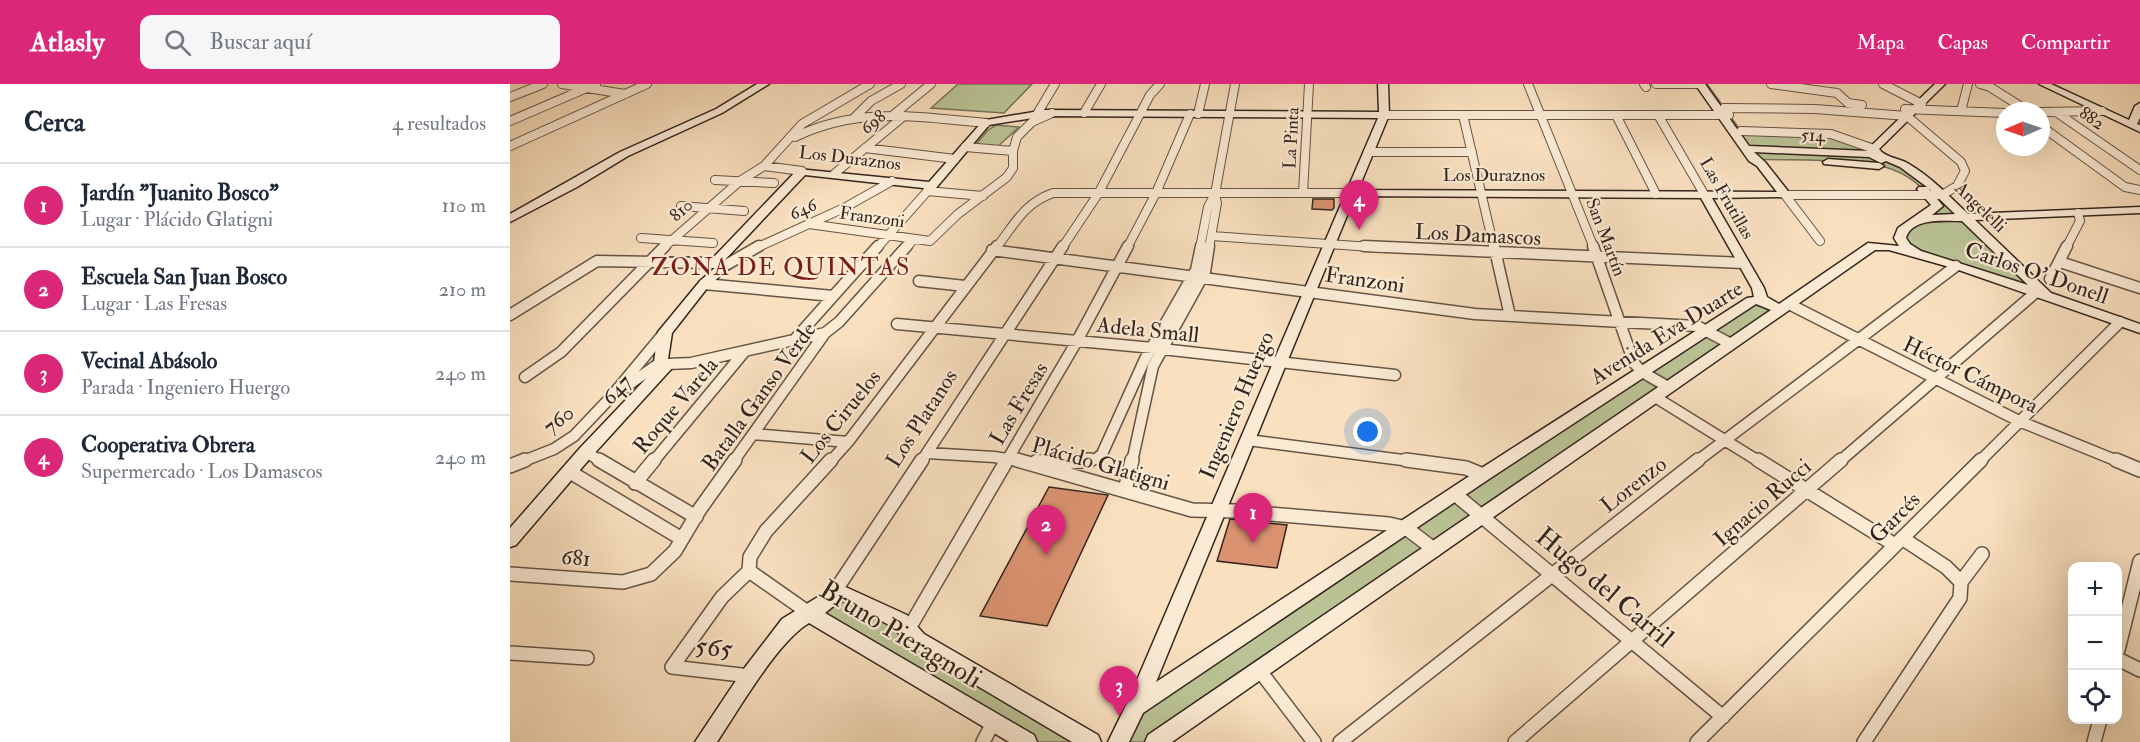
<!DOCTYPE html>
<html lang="es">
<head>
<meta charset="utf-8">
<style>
  :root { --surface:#fff; --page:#f6f6f7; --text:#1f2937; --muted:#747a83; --line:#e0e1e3; --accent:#db2777 }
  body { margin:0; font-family:"IM FELL Double Pica",serif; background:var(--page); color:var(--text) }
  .controls { position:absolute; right:18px; bottom:18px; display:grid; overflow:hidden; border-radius:12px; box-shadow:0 6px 24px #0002 }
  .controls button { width:54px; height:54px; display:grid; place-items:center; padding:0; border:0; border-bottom:2px solid var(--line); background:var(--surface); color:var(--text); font:30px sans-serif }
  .compass { position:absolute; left:1486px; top:18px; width:54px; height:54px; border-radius:50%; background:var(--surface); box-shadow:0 6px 24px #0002; rotate:268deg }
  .you { position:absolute; left:858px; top:348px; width:21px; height:21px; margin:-15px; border:4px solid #fff; border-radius:50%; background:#1a73e8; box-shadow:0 0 0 9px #1a73e833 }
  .badge { display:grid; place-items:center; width:39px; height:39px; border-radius:50%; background:var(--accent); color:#fff; font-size:20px; font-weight:700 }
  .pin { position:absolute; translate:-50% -50px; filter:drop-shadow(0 2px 3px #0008) }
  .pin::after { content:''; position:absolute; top:32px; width:21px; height:18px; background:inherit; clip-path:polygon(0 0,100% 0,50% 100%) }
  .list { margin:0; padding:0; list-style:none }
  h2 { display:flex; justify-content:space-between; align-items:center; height:78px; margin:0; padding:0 24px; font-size:26px }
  h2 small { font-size:20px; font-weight:400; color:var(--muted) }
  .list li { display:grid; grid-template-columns:39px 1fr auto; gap:18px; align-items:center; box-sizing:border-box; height:84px; padding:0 24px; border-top:2px solid var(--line) }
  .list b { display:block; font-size:22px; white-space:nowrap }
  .list p { margin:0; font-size:20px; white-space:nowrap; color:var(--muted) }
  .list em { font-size:20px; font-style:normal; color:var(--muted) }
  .icon { flex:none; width:33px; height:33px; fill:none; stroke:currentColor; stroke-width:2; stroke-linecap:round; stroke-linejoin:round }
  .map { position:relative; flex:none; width:1630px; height:658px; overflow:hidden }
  header { display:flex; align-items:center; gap:36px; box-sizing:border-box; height:84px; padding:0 30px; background:var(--accent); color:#fff }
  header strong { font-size:28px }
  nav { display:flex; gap:33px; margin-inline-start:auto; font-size:21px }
  .search { width:420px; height:54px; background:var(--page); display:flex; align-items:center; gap:15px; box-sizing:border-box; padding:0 21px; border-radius:12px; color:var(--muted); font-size:22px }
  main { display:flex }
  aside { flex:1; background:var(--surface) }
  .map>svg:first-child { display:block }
</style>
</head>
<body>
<header>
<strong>Atlasly</strong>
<div class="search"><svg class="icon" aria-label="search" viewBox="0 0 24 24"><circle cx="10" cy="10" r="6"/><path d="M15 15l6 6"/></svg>Buscar aquí</div>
<nav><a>Mapa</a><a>Capas</a><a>Compartir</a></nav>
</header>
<main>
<aside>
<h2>Cerca<small>4 resultados</small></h2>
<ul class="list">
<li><span class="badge">1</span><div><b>Jardín &quot;Juanito Bosco&quot;</b><p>Lugar · Plácido Glatigni</p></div><em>110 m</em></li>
<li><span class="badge">2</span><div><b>Escuela San Juan Bosco</b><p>Lugar · Las Fresas</p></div><em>210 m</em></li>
<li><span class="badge">3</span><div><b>Vecinal Abásolo</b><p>Parada · Ingeniero Huergo</p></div><em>240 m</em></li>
<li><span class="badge">4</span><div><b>Cooperativa Obrera</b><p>Supermercado · Los Damascos</p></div><em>240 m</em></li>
</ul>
</aside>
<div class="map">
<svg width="1630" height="658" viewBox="0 0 1630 658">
  <rect width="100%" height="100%" fill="#f9e0bf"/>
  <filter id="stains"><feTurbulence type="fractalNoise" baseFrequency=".00333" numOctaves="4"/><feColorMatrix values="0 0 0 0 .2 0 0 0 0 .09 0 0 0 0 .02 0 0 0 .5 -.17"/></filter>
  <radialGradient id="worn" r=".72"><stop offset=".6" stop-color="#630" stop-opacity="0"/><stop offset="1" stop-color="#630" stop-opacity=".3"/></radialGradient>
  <path fill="#bac395" stroke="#78745a" stroke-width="1.5" d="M448,0H522L494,29L421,24Z
    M1190,0H1197L1231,47L1321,50L1394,81L1539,214L1411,170L1390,154L1426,118C1414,106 1402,93 1386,87C1355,73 1280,77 1243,75Z
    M486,41L509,43L485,65L464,63L478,46Z
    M1242,217L1270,226L645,658H608L626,622Z
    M329,507L581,658H517L299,529Z"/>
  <path fill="#da9270" stroke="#35251e" stroke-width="1.5" d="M803,115H824V124L822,126L802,125Z
    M539,403L598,411L537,542L470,532Z
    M720,435L777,441L767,484L707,477Z"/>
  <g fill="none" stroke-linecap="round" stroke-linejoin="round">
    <g stroke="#665446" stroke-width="10">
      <path id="street-far2" d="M52,0L115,10
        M1018,0L1084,164
        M1134,0L1136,3
        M1146,0H1190
        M1261,0L1327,9L1338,19L1352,21
        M1373,0L1412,20
        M1470,0L1480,3L1518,27
        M0,13L33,0
        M1214,24L1305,25L1397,32L1451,78L1455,87L1447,102L1432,111H1275
        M1395,25L1495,29
        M1451,27L1458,0
        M1531,28L1592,27
        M1546,28L1630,86
        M574,29L591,0
        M527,30L545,0
        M688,30L695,0
        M874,31H1219
        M953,31L984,164
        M1106,31L1146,110
        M1148,31L1194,110
        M382,32L421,0
        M344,34L361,17L391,0
        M0,37L86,0
        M1531,42L1615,103L1630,106
        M1231,47L1321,50L1364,65
        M285,53C348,22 409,33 476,39
        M0,62L137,0
        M455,63L503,67
        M355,64L445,75
        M858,68H962
        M254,82L292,87
        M324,90L394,32
        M205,96L264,99
        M417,107L473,112
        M793,109L799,0
        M1275,111L1310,157
        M171,122L234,127
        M299,140L420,157L448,130L497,93L503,84V67L507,53L522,38L542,29
        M702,152L876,164
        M131,154L203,159
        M153,164L230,97L254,82L292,40L360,0
        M246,164L334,124L382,97
        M367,164L422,102
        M396,164L404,155
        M486,164C505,140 513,120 543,109H841
        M552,164L588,110L640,11L650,0
        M617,164L646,109L680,30
        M690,164L698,123L705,110L725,0
        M699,164L707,119L705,110
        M1556,164L1570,137L1568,129"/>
    </g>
    <g stroke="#665446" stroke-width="13">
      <path id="street-far1" d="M854,162L1233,179
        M984,162L1000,232
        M1083,162L1124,279L1132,288L1158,303
        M482,166L965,230L1187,242L1221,260
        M1550,178L1630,204
        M216,181L249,162
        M1540,195L1557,162
        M409,197L455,202
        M194,200L323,212
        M1279,220L1509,337L1610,378
        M0,231L87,177L205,179
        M387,240L643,264L885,291
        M285,255L368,162
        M158,280L181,279L315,249
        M15,293L51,268L155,162
        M114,304L151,278
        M1145,313L1250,378
        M243,350L338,358
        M738,356L908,378
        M76,368L92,378
        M417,369L484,373L518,378
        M526,376L555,378
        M11,378L44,365L64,352L101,313L155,248
        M143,378L235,267
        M223,378L315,249L329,238L397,162
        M320,378L338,358L487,162
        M411,378L553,162
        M496,378L567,257L618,162
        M573,378L586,375L592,370L635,275L686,186L691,162
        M622,378L643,282L695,188L699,162
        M1186,378L1446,182
        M1329,378L1525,209
        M1469,378L1610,238"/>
    </g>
    <g stroke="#665446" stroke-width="16">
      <path id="street" d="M89,376L186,433
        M507,376L682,426L725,427L879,440L896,444L925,466
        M537,376L561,378L580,376
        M896,376L956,384L973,391
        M1248,376L1385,461
        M1606,376L1630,386
        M0,382L15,376
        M60,388L172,455
        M125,399L144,376
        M615,407L622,376
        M946,411L1213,633
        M239,487L299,529
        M0,490L113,498L141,490L165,467L190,425L225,376
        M1451,498L1472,470
        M329,507V501L412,376
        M398,546L497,376
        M1608,566L1630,477
        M0,569L77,574
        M1608,575L1630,586
        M750,587L804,658
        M240,592L162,583L212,513L239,487L240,473L256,447L321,376
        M473,658L484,637
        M830,658L1188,376
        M1005,658L1331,376
        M1187,658L1471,376
        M1354,658L1450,514L1451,498L1436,483L1392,454
        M1584,658L1590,636"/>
    </g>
    <g stroke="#35251e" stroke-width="3">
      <path id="secondary" d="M247,0H259L212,29L118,72L67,103L0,138V130L110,68L206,25Z
        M868,0H878L879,31L848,106L1267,108L1247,82L1239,77L1185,0H1195L1239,62L1360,67V63L1425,0H1435L1369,65C1375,74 1390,74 1399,80C1421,93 1439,112 1458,130L1630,123V129L1465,136L1541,209L1630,240V249L1443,184L1379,166H1365L662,658H635L638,651L1261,226L1246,220L979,395L633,629L619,658H598L618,617L868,34L535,32L479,41L426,104L422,105L295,91L213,178H220L222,181L198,203L162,249L158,275L165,280L163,283L82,372L6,461L0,463V444L70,364L148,282L144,278L148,248L190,197L207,182H201L199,179L201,176L288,85L419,98L473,37L476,36L535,26L869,28ZM1244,68L1359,73L1371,79L1376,77L1390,83L1417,103H1409L1407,105L1421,121L1388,144L1384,154L1389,162L1358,159L1269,220L1257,213L1254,204L1202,114L1279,113L1281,111L1255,78ZM1418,104L1445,130L1422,131L1433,122ZM845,112L1191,114L1242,204L1244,213L1237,214L967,387L646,598ZM1452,137L1518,201L1411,167L1400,160L1396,154C1402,133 1435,137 1452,137Z
        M1529,0H1541L1619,36L1625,22L1630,19V34L1627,40L1630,41V48Z
        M1318,75L1369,79L1374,82L1369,85L1314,80L1313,78Z
        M329,500L397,531L414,550L588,651L591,658H562L400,562L383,543L331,516L315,529L524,651L527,658H499L299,539C268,557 229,625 207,658H185L233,586L272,535Z"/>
    </g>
    <use href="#street-far2" stroke="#fbebd5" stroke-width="8"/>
    <use href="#street-far1" stroke="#fbebd5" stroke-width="10"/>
    <use href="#street" stroke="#fbebd5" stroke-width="13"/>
    <use href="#secondary" fill="#fbebd5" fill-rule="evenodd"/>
  </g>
  <g text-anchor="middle" stroke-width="4.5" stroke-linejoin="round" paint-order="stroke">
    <g font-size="18" fill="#35251e" stroke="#fbebd5">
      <text transform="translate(1582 34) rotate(35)" y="6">882</text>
      <text transform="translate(363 38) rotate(-39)" y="6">698</text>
      <text transform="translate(1303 51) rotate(2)" y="6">514</text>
      <text transform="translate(781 54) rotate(-87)" y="6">La Pinta</text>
      <text transform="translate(340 74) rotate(7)" y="6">Los Duraznos</text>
      <text x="984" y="97">Los Duraznos</text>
      <text transform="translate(1217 114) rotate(60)" y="6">Las Frutillas</text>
      <text transform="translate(1471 123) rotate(44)" y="6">Angelelli</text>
      <text transform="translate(293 125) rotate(-24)" y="6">646</text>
      <text transform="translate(171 126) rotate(-41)" y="6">810</text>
      <text transform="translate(362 133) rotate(8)" y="6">Franzoni</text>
      <text transform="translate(1096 153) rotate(69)" y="6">San Martín</text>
    </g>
    <g font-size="22" fill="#35251e" stroke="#fbebd5">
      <text transform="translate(968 150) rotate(3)" y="8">Los Damascos</text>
      <text transform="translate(1527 188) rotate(19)" y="8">Carlos O' Donell</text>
      <text transform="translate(855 195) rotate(8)" y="8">Franzoni</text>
      <text transform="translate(638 245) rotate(6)" y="8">Adela Small</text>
      <text transform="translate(1156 248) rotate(-32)" y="8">Avenida Eva Duarte</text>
      <text transform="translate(1461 290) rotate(26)" y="8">Héctor Cámpora</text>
      <text transform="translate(106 305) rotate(-47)" y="8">647</text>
      <text transform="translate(248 312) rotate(-54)" y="8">Batalla Ganso Verde</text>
      <text transform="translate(508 319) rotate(-59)" y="8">Las Fresas</text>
      <text transform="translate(165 321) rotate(-50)" y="8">Roque Varela</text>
      <text transform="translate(726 321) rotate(-67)" y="8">Ingeniero Huergo</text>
      <text transform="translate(330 332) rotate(-51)" y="8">Los Ciruelos</text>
      <text transform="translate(411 334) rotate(-57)" y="8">Los Platanos</text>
      <text transform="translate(48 335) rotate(-38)" y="8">760</text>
      <text transform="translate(591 379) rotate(16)" y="8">Plácido Glatigni</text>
      <text transform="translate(1123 400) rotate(-38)" y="8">Lorenzo</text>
      <text transform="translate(1252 418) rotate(-41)" y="8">Ignacio Rucci</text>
      <text transform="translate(1384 433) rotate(-45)" y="8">Garcés</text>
      <text transform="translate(66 473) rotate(4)" y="8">681</text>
    </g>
    <g font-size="24" letter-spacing="1.5" fill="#7a1f14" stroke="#fbebd5">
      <text x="271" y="191">ZONA DE QUINTAS</text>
    </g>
    <g font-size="27" fill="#35251e" stroke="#fbebd5">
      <text transform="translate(1095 503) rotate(40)" y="9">Hugo del Carril</text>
      <text transform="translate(391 550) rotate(31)" y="9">Bruno Pieragnoli</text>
      <text transform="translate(204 563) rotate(6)" y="9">565</text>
    </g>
  </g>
  <rect width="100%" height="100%" filter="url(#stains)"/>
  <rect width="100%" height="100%" fill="url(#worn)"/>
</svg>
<div class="controls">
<button>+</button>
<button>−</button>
<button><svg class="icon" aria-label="locate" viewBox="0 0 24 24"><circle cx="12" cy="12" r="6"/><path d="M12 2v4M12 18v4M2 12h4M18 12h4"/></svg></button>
</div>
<svg class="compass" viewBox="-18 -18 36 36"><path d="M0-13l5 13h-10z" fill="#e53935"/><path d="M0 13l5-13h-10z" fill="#747a83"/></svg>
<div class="you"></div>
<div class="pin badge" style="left:743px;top:459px">1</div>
<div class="pin badge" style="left:536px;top:471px">2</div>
<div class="pin badge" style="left:609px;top:632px">3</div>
<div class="pin badge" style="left:849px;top:146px">4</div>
</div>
</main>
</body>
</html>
